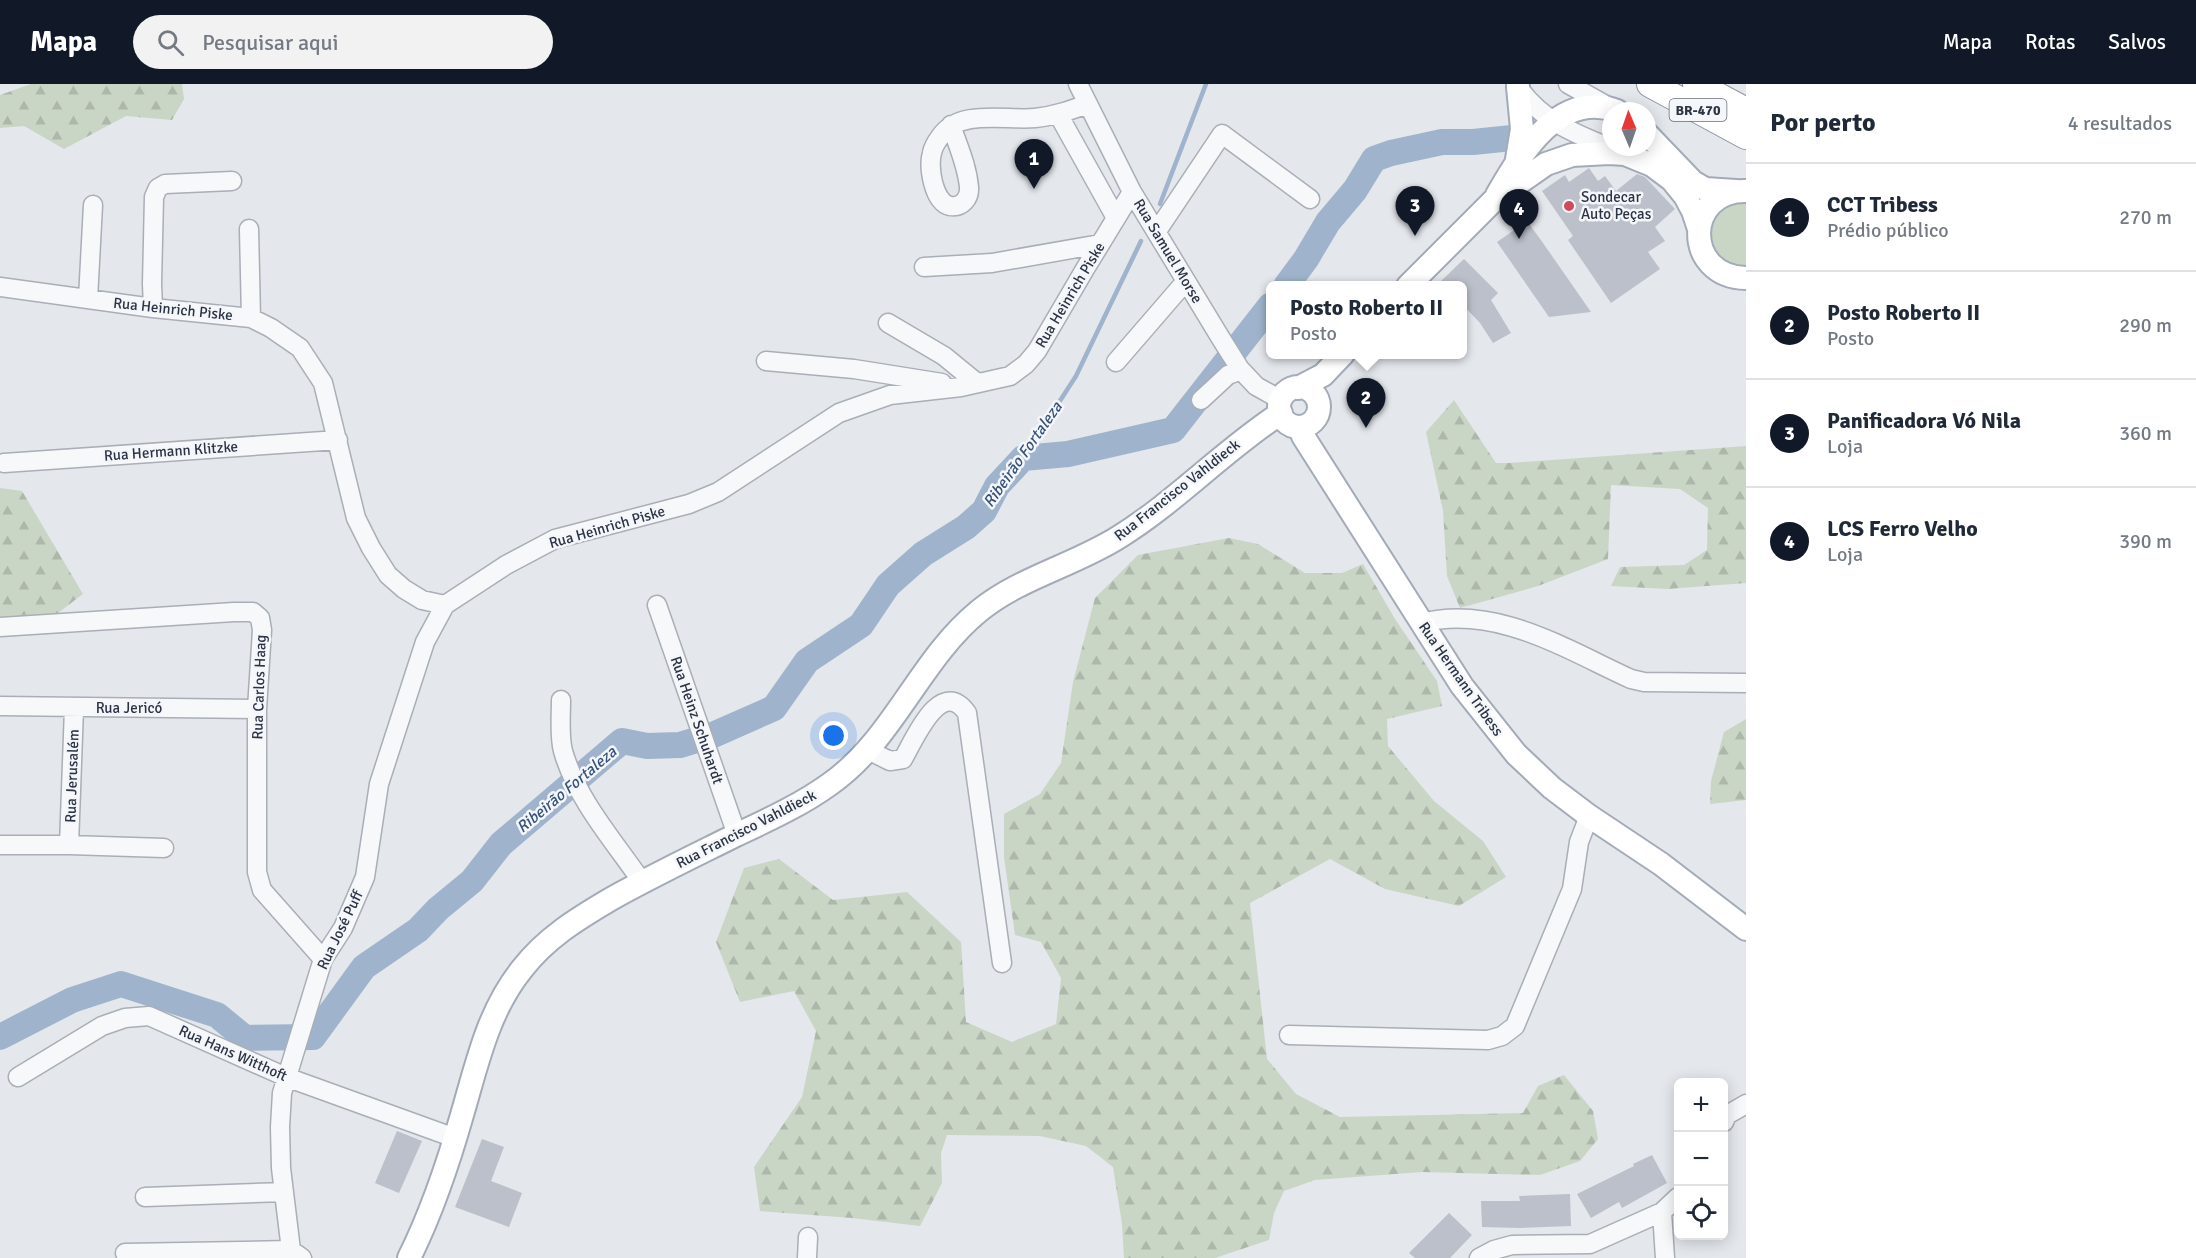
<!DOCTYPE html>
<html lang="pt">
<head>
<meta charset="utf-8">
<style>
  :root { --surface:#fff; --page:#f2f2f3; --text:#1f2937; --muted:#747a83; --line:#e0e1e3; --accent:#111827 }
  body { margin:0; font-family:Signika,sans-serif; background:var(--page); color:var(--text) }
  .controls { position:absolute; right:18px; bottom:18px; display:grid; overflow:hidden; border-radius:9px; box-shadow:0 3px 15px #0003 }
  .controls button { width:54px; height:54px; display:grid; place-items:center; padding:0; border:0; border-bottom:2px solid var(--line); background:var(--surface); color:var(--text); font:30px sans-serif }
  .compass { position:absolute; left:1602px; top:18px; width:54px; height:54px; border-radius:50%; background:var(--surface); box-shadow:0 3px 15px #0003; rotate:358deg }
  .you { position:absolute; left:834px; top:652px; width:21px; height:21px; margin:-15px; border:4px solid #fff; border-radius:50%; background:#1a73e8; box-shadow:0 0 0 9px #1a73e833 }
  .badge { display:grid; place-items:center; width:39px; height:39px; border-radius:50%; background:var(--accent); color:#fff; font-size:20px; font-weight:700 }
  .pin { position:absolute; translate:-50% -50px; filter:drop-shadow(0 2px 3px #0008) }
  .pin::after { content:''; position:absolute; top:32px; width:21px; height:18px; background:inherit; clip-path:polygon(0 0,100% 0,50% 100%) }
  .popup { position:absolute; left:1266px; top:197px; width:201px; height:78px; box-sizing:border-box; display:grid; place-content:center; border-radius:9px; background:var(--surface); filter:drop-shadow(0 2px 4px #0005); font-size:20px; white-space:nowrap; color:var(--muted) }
  .popup b { font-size:22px; color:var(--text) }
  .popup::after { content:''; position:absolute; left:50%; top:100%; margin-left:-12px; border:12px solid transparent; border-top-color:var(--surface) }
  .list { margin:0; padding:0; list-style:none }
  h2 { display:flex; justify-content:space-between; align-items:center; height:78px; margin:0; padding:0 24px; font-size:26px }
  h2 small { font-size:20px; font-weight:400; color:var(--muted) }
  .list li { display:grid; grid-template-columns:39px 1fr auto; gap:18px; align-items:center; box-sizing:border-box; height:108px; padding:0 24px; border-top:2px solid var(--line) }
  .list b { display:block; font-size:22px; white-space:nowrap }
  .list p { margin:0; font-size:20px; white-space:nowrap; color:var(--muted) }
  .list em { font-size:20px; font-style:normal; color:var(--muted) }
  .icon { flex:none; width:33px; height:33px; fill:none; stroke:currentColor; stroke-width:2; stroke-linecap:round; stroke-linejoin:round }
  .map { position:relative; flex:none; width:1746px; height:1174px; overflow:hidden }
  header { display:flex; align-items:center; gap:36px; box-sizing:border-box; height:84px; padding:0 30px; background:var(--accent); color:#fff }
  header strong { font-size:28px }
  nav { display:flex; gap:33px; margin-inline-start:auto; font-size:21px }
  .search { width:420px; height:54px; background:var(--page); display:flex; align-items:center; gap:15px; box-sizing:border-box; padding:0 21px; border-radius:33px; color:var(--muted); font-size:22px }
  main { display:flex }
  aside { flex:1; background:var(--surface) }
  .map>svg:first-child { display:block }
</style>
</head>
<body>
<header>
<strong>Mapa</strong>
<div class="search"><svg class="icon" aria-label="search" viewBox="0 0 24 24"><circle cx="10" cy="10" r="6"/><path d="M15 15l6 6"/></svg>Pesquisar aqui</div>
<nav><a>Mapa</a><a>Rotas</a><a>Salvos</a></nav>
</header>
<main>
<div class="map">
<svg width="1746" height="1174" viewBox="0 0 1746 1174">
  <defs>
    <pattern id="forest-firs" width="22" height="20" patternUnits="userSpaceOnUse" patternTransform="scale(1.5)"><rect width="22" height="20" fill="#c9d6c5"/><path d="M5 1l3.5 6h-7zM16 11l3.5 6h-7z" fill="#adb8ab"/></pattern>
  </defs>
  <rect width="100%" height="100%" fill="#e4e7ec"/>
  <path fill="#c9d6c5" d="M1746,118V183C1699,177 1698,124 1746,118Z"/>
  <path fill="url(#forest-firs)" d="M31,0H182L184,15L172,36L126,32L64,65L24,42L0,44V11Z
    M1454,316L1496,379H1509L1746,362V499L1667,505L1611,502L1620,483L1684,481L1707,466L1708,424L1680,405L1611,401L1608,475L1538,502L1460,524L1447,492L1443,427L1426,348Z
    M0,404L22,407L83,510L46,538L0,547Z
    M1229,454L1258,460L1305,489H1342L1363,480L1395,535L1437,597L1442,622L1387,635L1388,662L1434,717L1483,757L1506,793L1459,822L1385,805L1330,775L1250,819L1267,975L1296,1010L1340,1033L1523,1029L1538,1002L1564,991L1593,1027L1598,1055L1580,1077L1540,1091L1422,1088L1315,1096L1284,1107L1274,1129L1269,1156L1215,1174H1124L1122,1140L1113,1083L1086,1062L1040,1052L947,1051L941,1069L942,1099L920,1142L852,1134L760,1127L754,1083L802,1013L816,947L794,907L740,918L716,858L744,784L779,775L833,816L907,808L961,858L966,938L1012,958L1056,940L1061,894L1041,858L1015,851L1004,773V730L1040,710L1061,679L1073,598L1095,514L1138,471Z
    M1746,635V716L1710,720L1711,697L1724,648Z"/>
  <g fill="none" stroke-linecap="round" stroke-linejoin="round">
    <path stroke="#9fb4cc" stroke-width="4.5" d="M1160,120L1206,0
      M1023,374L1076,292L1141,157"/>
    <path stroke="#9fb4cc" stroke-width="26" d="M1286,202L1306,175L1328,138L1355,106L1374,75L1391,69L1442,58H1473L1512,54
      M0,953L72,916L121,900L217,931L245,954L313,953L364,883L418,846L438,825L472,797L501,760L622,657L647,662L680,661L713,651L774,624L807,577L861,541L888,501L923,470L966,443L984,427L997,402L1023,374L1068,370L1173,346L1270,222"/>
  </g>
  <path fill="#bbc0ca" d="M1589,84L1598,97L1605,92L1616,107L1637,90L1645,93L1675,125L1655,143L1665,157L1648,168L1660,185L1611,219L1568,156L1573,152L1542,107L1565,91L1569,98Z
    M1527,137L1543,159L1591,228L1549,233L1497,158Z
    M1464,175L1498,209L1491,216L1511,249L1493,259L1480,239L1462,220V201H1437Z
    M397,1047L422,1057L399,1109L375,1099Z
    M482,1055L504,1063L491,1097L522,1109L509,1143L455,1123Z
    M1652,1071L1667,1099L1622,1124L1619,1118L1591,1134L1577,1110L1634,1082L1633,1080Z
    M1570,1110L1571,1142L1520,1144L1482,1143L1481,1117H1520L1519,1112Z
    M1449,1129L1472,1151L1450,1174H1415L1409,1169Z"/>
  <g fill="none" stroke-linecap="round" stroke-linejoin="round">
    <g stroke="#a9aeb7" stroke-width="21">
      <path id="minor" d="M1078,0L1132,108L1220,253L1240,285L1256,302L1281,316
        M1516,0C1541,38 1578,51 1618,67
        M1568,0L1611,24
        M1058,30L1116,134
        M951,41C958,62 967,81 969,103C970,114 962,124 950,122C933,118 928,82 932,69C933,63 937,57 940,53C959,24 1007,37 1035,34C1054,32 1071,26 1088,20
        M249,145L251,234
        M1157,147L1222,50L1310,115
        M924,183L992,179L1100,160
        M0,203L153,224L251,234L271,244L300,264L323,299L356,434L371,464L388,491L404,505L422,516L445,521L506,481L555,455L689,420L718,408L839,329L890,311L961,303L1010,292L1026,280L1037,267L1085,185L1132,108
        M88,215L93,121
        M153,224L152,200L154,113L158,104L165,100L232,97
        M888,239L944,272L977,299
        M766,277L854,285L942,299
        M1116,278L1186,197
        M1201,316L1228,291L1241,286
        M4,379L338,356
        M657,521L737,751
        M1421,539C1496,520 1565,565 1631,595L1644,598L1746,599
        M0,543L234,528H253L260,534L262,546L257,625V788L262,806L323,875
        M561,616C561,632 559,652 563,667C577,716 614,757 642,798
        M0,622L257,625
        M868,666L890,677L903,675C915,654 941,592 967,629L1002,879
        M0,761H69L164,764
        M69,761L74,624
        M1289,951L1488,956L1502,952L1515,942L1572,805L1579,758L1589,732
        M18,993L102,942L125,934L149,932L286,993L455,1054
        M1724,1038L1727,1031L1746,1020
        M145,1113L284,1108
        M1662,1128L1665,1174
        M125,1169L291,1166
        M302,1174L291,1166L281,1084L280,1043L282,1009L323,875L343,844L365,793L379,700L425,558L445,521
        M807,1174L808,1153
        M1479,1174L1494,1166L1512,1161L1590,1160L1662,1128L1678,1113"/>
    </g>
    <g stroke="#a3abb8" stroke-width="26">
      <path id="major" d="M1647,50L1693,98L1705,105L1736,107
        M1517,75L1522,45L1518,3
        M1746,107C1684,106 1683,193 1746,194
        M1497,111C1521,69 1560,5 1617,27
        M1408,202L1493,117L1546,80L1572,71L1609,69L1625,70L1652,81L1672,96L1685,112L1693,127L1699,145
        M1279 323a20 20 0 1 1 40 0a20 20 0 1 1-40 0Z
        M1298,304L1323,291L1343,270
        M1300,343L1303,352L1462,602L1516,670L1552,704L1589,732L1661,780L1746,845
        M409,1174C432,1128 448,1080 462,1031C477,980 488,927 522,885C546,854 577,835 611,815C652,792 694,772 736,751C768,736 801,721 830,700C894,655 919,576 979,527C1019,494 1075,481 1119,453C1177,417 1224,366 1281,329"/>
    </g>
    <g stroke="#8b94a3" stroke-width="28">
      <path id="highway" d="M1650,0L1746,52
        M1696,0L1746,27"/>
    </g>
    <use href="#minor" stroke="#f7f8fa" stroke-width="18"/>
    <use href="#major" stroke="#fff" stroke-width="22"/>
    <use href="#highway" stroke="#fff" stroke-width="26"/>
  </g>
  <circle fill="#d1495b" stroke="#f4f6f9" stroke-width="2" cx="1569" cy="122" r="6"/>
  <g text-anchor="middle" stroke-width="5" stroke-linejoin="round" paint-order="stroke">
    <rect fill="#f4f6f9" stroke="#676e7b" stroke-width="1.5" x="1669.5" y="15" width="57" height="22" rx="4.5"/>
    <g font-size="14" font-weight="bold" fill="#2b3445">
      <text x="1698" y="31">BR-470</text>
    </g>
    <g font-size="15" fill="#2b3445" stroke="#f4f6f9" text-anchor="start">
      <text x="1581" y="118">Sondecar<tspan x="1581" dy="17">Auto Peças</tspan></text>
    </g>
    <g font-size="15" fill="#2b3445" stroke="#f4f6f9">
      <text transform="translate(1168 167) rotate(59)" y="5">Rua Samuel Morse</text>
      <text transform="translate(1070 211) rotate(-59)" y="5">Rua Heinrich Piske</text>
      <text transform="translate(173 225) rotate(6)" y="5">Rua Heinrich Piske</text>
      <text transform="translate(171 367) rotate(-4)" y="5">Rua Hermann Klitzke</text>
      <text transform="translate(1177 406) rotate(-38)" y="5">Rua Francisco Vahldieck</text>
      <text transform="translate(607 443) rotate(-16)" y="5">Rua Heinrich Piske</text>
      <text transform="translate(1461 595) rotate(55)" y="5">Rua Hermann Tribess</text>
      <text transform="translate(259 603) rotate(-88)" y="5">Rua Carlos Haag</text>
      <text x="129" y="629">Rua Jericó</text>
      <text transform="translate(697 636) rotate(71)" y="5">Rua Heinz Schuhardt</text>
      <text transform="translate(72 692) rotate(-88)" y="5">Rua Jerusalém</text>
      <text transform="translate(746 745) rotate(-27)" y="5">Rua Francisco Vahldieck</text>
      <text transform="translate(340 846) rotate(-64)" y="5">Rua José Puff</text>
      <text transform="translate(233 969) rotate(24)" y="5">Rua Hans Witthoft</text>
    </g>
    <g font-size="16" font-style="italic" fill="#34527a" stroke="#f4f6f9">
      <text transform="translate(1022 370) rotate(-55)" y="6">Ribeirão Fortaleza</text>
      <text transform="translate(566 705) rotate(-40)" y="6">Ribeirão Fortaleza</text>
    </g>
  </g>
</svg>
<div class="controls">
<button>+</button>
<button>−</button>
<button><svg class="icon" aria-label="locate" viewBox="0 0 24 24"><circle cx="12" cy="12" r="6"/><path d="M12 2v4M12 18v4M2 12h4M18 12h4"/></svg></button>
</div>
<svg class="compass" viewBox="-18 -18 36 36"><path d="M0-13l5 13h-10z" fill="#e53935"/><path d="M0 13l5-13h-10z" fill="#747a83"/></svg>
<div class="you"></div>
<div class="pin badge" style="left:1034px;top:105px">1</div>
<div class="pin badge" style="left:1366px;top:344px">2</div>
<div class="popup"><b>Posto Roberto II</b>Posto</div>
<div class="pin badge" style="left:1415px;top:152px">3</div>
<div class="pin badge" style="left:1519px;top:155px">4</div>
</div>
<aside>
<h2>Por perto<small>4 resultados</small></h2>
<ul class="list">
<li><span class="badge">1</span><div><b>CCT Tribess</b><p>Prédio público</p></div><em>270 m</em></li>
<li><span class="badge">2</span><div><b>Posto Roberto II</b><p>Posto</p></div><em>290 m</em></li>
<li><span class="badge">3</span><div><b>Panificadora Vó Nila</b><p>Loja</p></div><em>360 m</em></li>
<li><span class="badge">4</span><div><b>LCS Ferro Velho</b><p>Loja</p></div><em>390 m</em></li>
</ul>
</aside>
</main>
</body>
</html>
